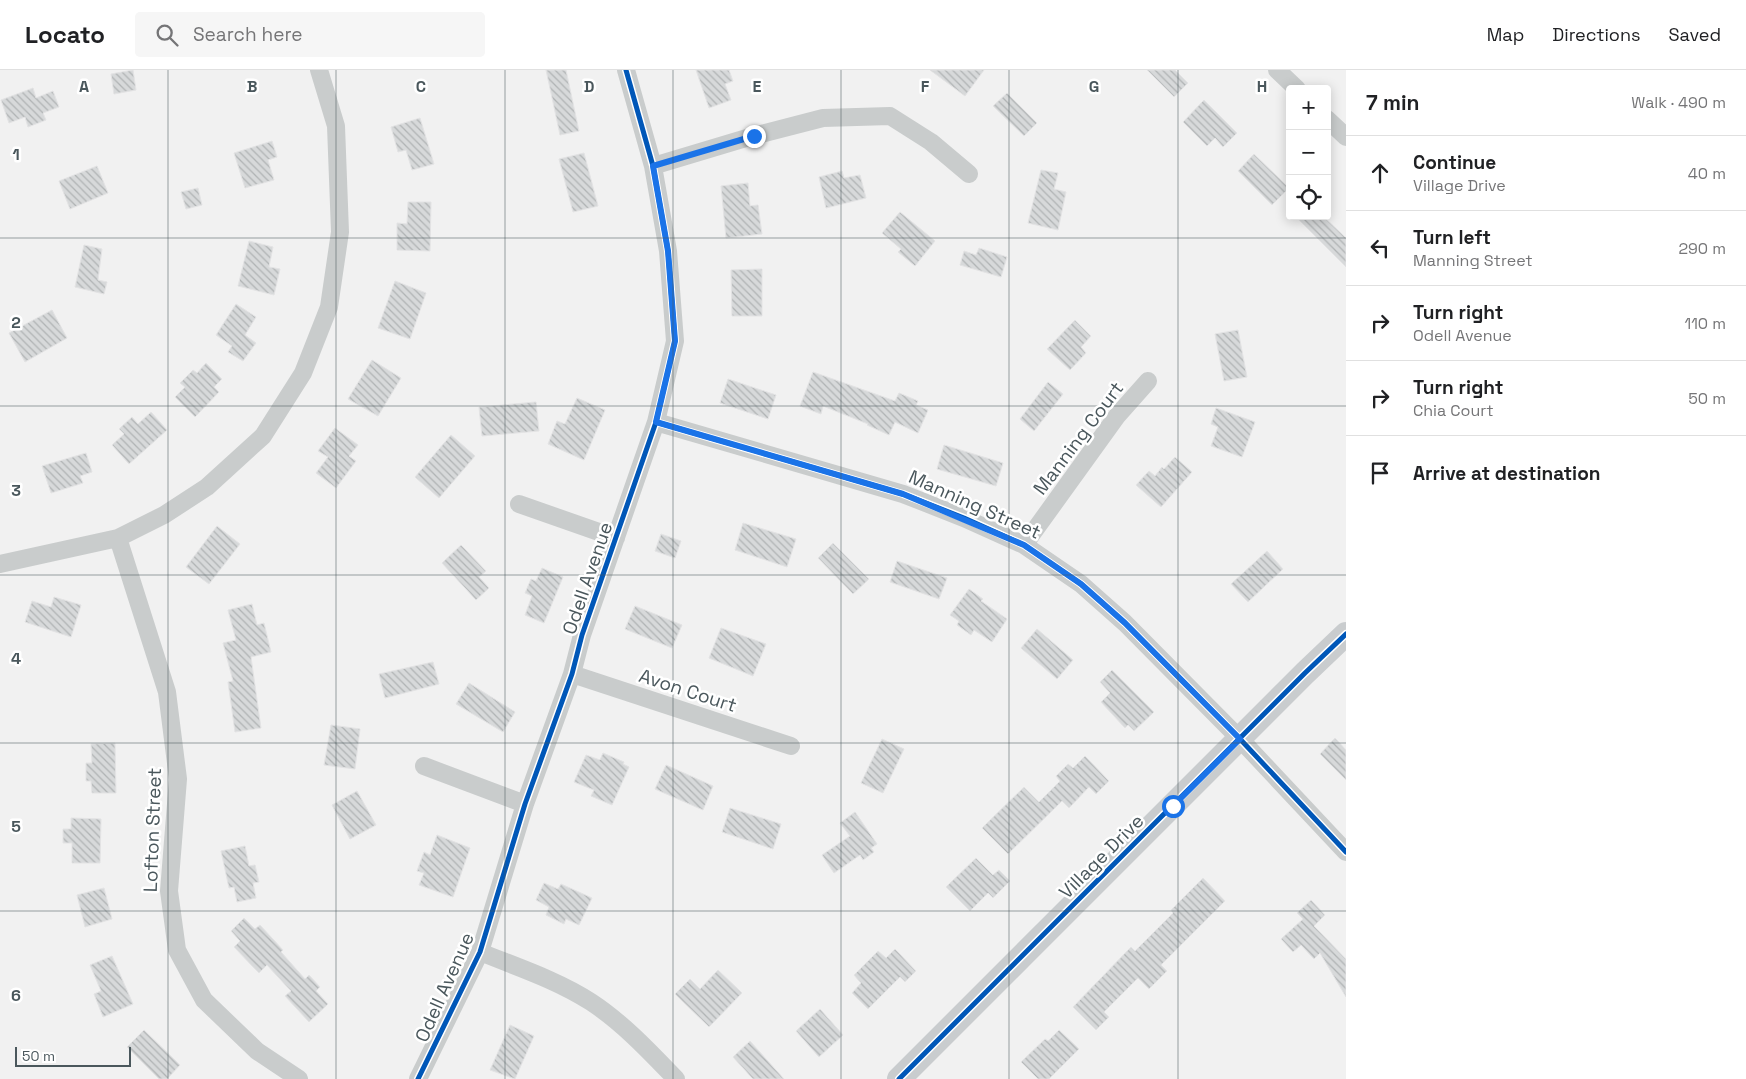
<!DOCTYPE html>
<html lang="en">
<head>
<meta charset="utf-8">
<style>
  :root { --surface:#fff; --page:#f6f6f6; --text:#202124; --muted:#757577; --line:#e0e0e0 }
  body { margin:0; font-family:"Space Grotesk",sans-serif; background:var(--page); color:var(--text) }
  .controls { position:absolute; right:15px; top:15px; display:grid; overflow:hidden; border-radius:5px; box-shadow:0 2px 12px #0003 }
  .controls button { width:45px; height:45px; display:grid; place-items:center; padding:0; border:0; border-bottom:1px solid var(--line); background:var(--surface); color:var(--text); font:25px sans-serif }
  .scale { position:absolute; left:15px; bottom:12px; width:116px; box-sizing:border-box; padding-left:5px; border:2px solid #4a575c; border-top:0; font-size:14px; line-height:18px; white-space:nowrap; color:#4a575c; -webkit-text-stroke:4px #fff; paint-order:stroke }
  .stop { position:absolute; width:15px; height:15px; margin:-11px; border:4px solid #1a73e8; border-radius:50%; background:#fff }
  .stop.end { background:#1a73e8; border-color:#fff; box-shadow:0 1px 5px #0008 }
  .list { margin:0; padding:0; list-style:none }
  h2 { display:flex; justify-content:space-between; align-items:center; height:65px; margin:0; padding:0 20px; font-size:21px }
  h2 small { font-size:16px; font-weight:400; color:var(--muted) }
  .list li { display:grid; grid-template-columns:32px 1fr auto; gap:15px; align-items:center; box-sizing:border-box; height:75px; padding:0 20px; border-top:1px solid var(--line) }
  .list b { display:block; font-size:19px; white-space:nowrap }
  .list p { margin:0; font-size:16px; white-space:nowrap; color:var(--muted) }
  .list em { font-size:16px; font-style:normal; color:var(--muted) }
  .icon { flex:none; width:28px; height:28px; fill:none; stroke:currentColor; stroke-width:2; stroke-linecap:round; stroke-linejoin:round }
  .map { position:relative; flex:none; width:1346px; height:1009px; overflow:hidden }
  header { display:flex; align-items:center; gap:30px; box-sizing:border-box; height:70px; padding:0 25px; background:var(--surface); border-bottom:1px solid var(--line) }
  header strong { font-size:24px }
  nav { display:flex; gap:28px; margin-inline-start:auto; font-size:18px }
  .search { width:350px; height:45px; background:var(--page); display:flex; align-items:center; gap:12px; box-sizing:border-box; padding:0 18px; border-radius:5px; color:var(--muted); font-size:19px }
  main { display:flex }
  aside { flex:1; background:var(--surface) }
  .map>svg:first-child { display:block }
</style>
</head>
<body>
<header>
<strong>Locato</strong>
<div class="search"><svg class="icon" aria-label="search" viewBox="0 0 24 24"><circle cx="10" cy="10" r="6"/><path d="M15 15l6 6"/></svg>Search here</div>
<nav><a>Map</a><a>Directions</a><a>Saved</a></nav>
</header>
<main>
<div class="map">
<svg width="1346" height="1009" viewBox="0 0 1346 1009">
  <defs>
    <pattern id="building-back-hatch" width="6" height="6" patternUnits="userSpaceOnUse" patternTransform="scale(1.25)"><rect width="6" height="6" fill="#d7d9da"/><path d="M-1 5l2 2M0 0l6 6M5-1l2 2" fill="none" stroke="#b0b3b4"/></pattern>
  </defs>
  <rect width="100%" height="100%" fill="#f1f1f1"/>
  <path fill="url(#building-back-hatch)" stroke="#e3e3e4" d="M133,0L136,20L114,24L111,4Z
    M546,0H566L579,61L560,65Z
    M696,0H729L733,11L725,14L731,30L709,38Z
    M930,0H984L965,26Z
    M1147,0H1175L1188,13L1174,27Z
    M33,18L36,28L53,21L59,37L43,43L46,50L28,57L25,47L9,53L1,30Z
    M1007,23L1037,53L1024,66L993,36Z
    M1204,30L1237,63L1223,77L1215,68L1207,76L1183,52Z
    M420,48L434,94L412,100L406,80L398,82L391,57Z
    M272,71L277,87L268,90L274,110L245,118L234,83Z
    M584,83L598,136L573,142L559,89Z
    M1254,84L1289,118L1272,135L1238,101Z
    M97,96L108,123L70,139L59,111Z
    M1041,100L1058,103L1054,119L1066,122L1058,160L1028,153Z
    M842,101L844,108L860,105L866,128L826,138L819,107Z
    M748,113L750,136L758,135L762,164L726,168L721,116Z
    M198,118L202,135L186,139L181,122Z
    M408,132H431L430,181L397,180V153L407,154Z
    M900,142L935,171L915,196L898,182L901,179L882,163Z
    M1295,146H1323L1346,168V197Z
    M249,171L273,177L269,197L280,199L274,225L238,216Z
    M84,175L102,179L98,210L107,212L104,224L75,217Z
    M979,178L1007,187L1001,207L960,195L964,181L976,185Z
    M762,199V246H732L731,200Z
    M395,211L426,223L410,269L378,258Z
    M236,234L256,247L245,265L256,273L243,291L228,282L232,276L216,265Z
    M52,240L67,268L25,292L9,263Z
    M1075,250L1091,266L1081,277L1086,283L1070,300L1047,279Z
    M1238,260L1247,307L1224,311L1215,264Z
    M372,290L401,308L378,346L348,329Z
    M206,293L222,309L214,317L219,322L195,347L175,327L185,317L180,313L193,300L197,303Z
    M813,302L895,331L899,323L918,331L916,335L928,340L918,363L895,352L889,365L867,355L868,354L823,336L821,344L800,336Z
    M728,309L776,325L768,349L720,333Z
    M1048,312L1063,324L1034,361L1020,349Z
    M577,328L605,340L584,390L548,374L557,351L565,354Z
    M536,332L539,361L482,366L479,337Z
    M1216,338L1255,352L1242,387L1211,376L1218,357L1211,354Z
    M151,342L167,360L129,394L112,375L124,364L119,359L132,347L138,354Z
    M335,358L358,375L349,386L356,391L336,418L316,403L328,387L318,381Z
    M451,365L475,386L439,428L415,407Z
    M944,375L1003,393L996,416L937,399Z
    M86,383L92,402L80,406L83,413L51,423L42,396Z
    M1175,387L1192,402L1161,437L1136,415L1149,401L1155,406L1162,397L1164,399Z
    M743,453L796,469L787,497L735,480Z
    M217,456L240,474L209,514L186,497Z
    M661,464L681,471L675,488L655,481Z
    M833,473L869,509L853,524L818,488Z
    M461,475L486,501L479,507L489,518L476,530L442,493Z
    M1267,481L1283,499L1248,532L1231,514Z
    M897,491L947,508L939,529L890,512Z
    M542,498L563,507L544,553L525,545L532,526L525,523L531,509L536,511Z
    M969,519L983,529L981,531L1007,549L992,572L974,560L971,565L957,555L959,551L950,545Z
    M54,527L81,535L71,567L25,552L32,531L51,537Z
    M252,534L257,555L264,553L271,582L251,587L261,658L235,662L228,612L233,611L223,573L236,570L228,540Z
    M635,536L682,555L672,578L625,559Z
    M721,558L766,574L753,606L709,588Z
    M1037,559L1073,590L1057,609L1021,578Z
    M433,592L439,614L385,628L379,604Z
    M1112,600L1154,642L1134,661L1128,655L1125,658L1101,632L1110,623L1100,612Z
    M469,613L515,642L503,662L456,634Z
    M331,655L360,659L355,699L324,695Z
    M1335,668L1346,680V710L1320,684Z
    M882,669L904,679L883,723L861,713Z
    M115,673L116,723H92L91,711H86V693H92L91,674Z
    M603,683L624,692L623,694L629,697L612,735L591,726L594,720L574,712L586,685L600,690Z
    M1085,686L1109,711L1096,724L1089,717L1069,738L1062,731L1008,784L982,758L1024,717L1039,732L1060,711L1056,706L1068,694L1073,698Z
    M666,695L713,716L703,740L655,719Z
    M357,721L376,755L350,769L332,735Z
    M730,738L781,754L773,779L722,762Z
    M855,742L877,774L871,778L874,782L863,790L860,785L834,803L822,785L850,766L840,753Z
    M71,748L101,749L100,793H72V773H63V759H71Z
    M437,765L470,778L453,827L419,815L424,803L417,801L424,782L430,785Z
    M245,776L249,796L255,795L259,812L253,813L256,828L237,832L234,817L229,818L221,781Z
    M976,788L993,805L999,800L1010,811L993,828L988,823L970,841L946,817Z
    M1203,808L1225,831L1161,895L1167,901L1149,919L1138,908L1104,942L1109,947L1096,960L1073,937L1131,877L1135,881L1173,843L1171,840Z
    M544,813L558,819L561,814L592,828L579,855L566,849L564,854L546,845L549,837L536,830Z
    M104,818L112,849L85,857L77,825Z
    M1311,830L1325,845L1314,856L1346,889V927L1320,883L1314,889L1301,875L1293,882L1281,869L1303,849L1297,843Z
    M244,848L255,859L260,855L283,880L281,882L305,909L309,905L320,917L316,921L328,934L309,952L285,926L291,921L267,895L259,903L234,877L240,871L231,861Z
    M895,879L916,901L905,912L900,907L868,939L852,923L861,913L854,905L878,881L886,888Z
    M112,886L133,934L103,947L94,924L101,921L90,895Z
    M718,900L742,923L709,957L675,924L690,909L700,919Z
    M820,939L843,965L819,987L796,961Z
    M510,955L534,966L515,1009L490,1000Z
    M144,960L180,995L167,1009H159L127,977Z
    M1059,960L1079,979L1049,1009H1038L1021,992L1045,969L1048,971Z
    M750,971L784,1009H753L733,987Z"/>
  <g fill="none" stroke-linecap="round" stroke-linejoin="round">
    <path stroke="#c9cccc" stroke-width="18" d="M1277,0L1297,19
      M1327,49L1346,67
      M653,96L753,66L823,48L890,46L931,72L969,104
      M656,352L903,424L964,448L1024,475L1081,514L1125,553L1240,669L1346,782
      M519,434L616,468
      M118,468L167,622L178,709L169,821L177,880L204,930L257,981L299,1009
      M1024,475L1117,346L1148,311
      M0,494L118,468L164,445L207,417L263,366L303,303L329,237L340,162L336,56L319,0
      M572,604L791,676
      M424,696L525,734
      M480,882C517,897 557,910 591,932C623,953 650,982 676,1009
      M418,1009L480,882L525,734L572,604L582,565L656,352L675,271L668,181L653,96L626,0"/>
    <path stroke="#c9ccce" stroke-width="24" d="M899,1009L1305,603L1346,564"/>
    <g stroke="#fff" stroke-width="8">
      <path id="cycleway" d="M656,352L903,424L964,448L1024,475L1081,514L1125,553L1240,669L1346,782
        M418,1009L480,882L525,734L572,604L582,565L656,352L675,271L668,181L653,96L626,0
        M899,1009L1305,603L1346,564"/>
    </g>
    <use href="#cycleway" stroke="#0057b8" stroke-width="5"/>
  </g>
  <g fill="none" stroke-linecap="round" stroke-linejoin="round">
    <path stroke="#1a73e8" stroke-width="6" d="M754,66L653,96L668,181L675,271L656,352L903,424L1024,475L1081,514L1125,553L1240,669L1173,736"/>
  </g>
  <path fill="none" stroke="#4a575c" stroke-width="1" stroke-opacity="0.55" d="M168,0V1009M336,0V1009M505,0V1009M673,0V1009M841,0V1009M1009,0V1009M1178,0V1009M0,168H1346M0,336H1346M0,505H1346M0,673H1346M0,841H1346"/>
  <g text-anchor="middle" stroke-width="5" stroke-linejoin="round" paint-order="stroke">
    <g font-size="19" fill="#4a575c" stroke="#fff">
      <text transform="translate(1078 368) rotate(-53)" y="7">Manning Court</text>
      <text transform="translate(975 434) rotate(24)" y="7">Manning Street</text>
      <text transform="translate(587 508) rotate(-71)" y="7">Odell Avenue</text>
      <text transform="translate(688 620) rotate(18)" y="7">Avon Court</text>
      <text transform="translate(152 760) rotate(-88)" y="7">Lofton Street</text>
      <text transform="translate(1101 786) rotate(-45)" y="7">Village Drive</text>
      <text transform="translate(444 917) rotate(-66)" y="7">Odell Avenue</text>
    </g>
  </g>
  <g font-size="16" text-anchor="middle" font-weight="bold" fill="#4a575c" stroke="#fff" stroke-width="5" stroke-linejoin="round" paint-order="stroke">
    <text x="84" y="22">A</text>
    <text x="252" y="22">B</text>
    <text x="421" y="22">C</text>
    <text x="589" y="22">D</text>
    <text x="757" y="22">E</text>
    <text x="925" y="22">F</text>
    <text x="1094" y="22">G</text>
    <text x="1262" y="22">H</text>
    <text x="16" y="90">1</text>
    <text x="16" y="258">2</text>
    <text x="16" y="426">3</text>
    <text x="16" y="594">4</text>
    <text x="16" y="762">5</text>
    <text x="16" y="931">6</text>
  </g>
</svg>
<div class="controls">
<button>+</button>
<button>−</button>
<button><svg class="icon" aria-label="locate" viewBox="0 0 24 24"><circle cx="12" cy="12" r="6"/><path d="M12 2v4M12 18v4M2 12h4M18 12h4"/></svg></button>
</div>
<div class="scale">50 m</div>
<div class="stop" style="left:1173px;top:736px"></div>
<div class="stop end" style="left:754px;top:66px"></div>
</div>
<aside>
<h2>7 min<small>Walk · 490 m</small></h2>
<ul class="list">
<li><svg class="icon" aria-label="ahead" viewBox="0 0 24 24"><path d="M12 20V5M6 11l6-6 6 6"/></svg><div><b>Continue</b><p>Village Drive</p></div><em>40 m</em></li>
<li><svg class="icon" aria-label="left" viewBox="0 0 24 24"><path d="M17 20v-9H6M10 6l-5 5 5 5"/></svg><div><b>Turn left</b><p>Manning Street</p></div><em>290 m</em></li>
<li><svg class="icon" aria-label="right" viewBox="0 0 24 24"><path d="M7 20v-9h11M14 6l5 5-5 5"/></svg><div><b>Turn right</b><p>Odell Avenue</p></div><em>110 m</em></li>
<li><svg class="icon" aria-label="right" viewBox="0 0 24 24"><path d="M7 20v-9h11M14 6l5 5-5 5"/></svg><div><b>Turn right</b><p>Chia Court</p></div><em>50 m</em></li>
<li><svg class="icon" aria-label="arrive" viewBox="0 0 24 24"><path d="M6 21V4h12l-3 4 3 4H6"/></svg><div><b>Arrive at destination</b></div></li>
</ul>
</aside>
</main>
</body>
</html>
